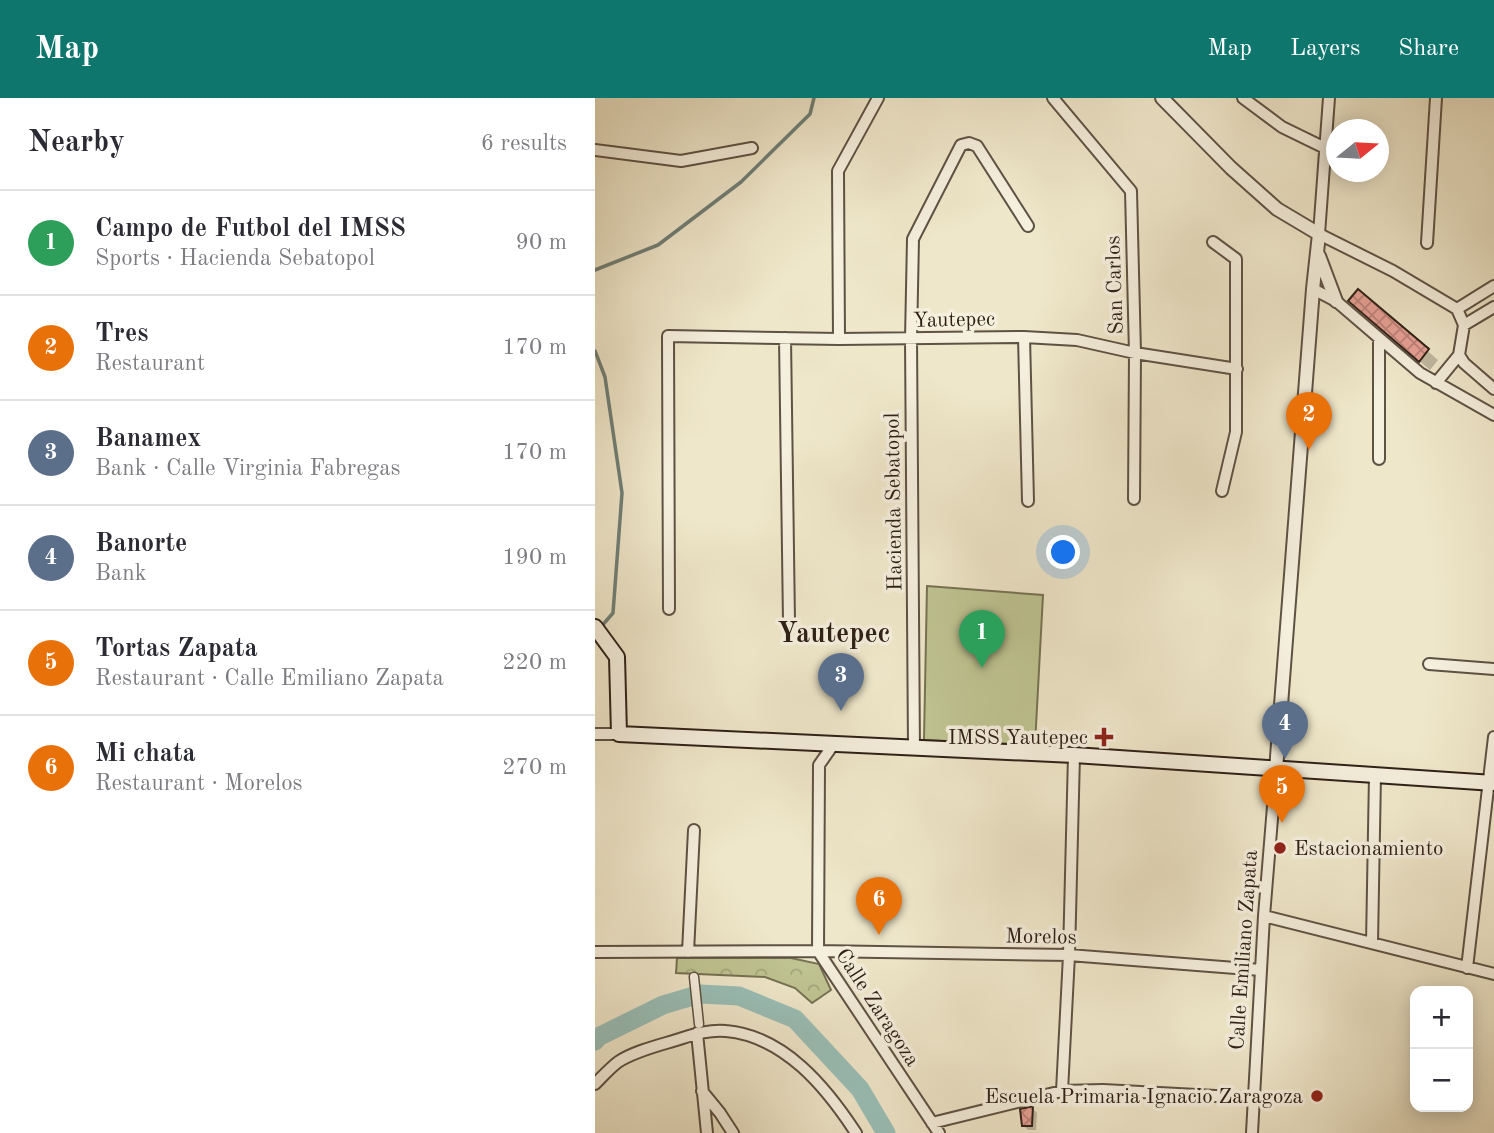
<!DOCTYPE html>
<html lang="en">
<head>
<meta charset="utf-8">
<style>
  :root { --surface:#fff; --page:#f2f2f3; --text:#2b2b33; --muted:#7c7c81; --line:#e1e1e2; --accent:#0f766e }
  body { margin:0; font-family:"Old Standard TT",serif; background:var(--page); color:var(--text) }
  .controls { position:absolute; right:21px; bottom:21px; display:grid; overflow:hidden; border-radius:14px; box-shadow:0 4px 18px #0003 }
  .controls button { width:63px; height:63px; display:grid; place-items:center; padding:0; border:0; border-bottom:2px solid var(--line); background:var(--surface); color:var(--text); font:35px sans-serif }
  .compass { position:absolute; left:731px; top:21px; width:63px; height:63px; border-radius:50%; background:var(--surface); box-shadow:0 4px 18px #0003; rotate:72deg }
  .you { position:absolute; left:469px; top:455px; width:24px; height:24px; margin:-18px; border:5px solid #fff; border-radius:50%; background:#1a73e8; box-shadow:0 0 0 10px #1a73e833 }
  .badge { display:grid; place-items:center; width:46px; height:46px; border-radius:50%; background:var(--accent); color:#fff; font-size:23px; font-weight:700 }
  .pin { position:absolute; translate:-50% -58px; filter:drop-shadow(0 2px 4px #0008) }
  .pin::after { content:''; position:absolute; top:37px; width:24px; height:21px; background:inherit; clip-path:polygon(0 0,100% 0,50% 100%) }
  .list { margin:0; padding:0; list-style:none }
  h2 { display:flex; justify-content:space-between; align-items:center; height:91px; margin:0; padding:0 28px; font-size:30px }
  h2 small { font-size:23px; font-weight:400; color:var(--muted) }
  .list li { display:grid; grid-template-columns:46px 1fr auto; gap:21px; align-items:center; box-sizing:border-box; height:105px; padding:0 28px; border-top:2px solid var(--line) }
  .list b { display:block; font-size:26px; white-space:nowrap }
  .list p { margin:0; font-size:23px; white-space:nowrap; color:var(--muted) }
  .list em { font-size:23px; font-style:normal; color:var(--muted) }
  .map { position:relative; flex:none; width:899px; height:1035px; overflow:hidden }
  header { display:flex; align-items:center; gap:42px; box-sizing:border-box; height:98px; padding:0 35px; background:var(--accent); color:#fff }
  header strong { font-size:33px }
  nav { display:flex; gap:38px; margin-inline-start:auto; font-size:24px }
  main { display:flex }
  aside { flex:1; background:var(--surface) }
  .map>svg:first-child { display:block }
</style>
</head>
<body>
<header>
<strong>Map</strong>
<nav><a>Map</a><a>Layers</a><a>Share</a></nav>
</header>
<main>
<aside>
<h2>Nearby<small>6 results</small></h2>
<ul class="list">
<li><span class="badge" style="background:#2e9e5b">1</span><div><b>Campo de Futbol del IMSS</b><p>Sports · Hacienda Sebatopol</p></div><em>90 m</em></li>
<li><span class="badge" style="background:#e8710a">2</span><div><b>Tres</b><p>Restaurant</p></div><em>170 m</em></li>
<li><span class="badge" style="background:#5c6f8a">3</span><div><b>Banamex</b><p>Bank · Calle Virginia Fabregas</p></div><em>170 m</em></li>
<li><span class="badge" style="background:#5c6f8a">4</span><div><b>Banorte</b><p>Bank</p></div><em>190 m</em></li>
<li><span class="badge" style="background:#e8710a">5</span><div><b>Tortas Zapata</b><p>Restaurant · Calle Emiliano Zapata</p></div><em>220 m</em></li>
<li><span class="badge" style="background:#e8710a">6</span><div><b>Mi chata</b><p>Restaurant · Morelos</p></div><em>270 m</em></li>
</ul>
</aside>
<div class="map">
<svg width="899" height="1035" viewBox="0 0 899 1035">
  <defs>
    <pattern id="forest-crowns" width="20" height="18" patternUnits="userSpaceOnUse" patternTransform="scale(1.75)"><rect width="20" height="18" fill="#bfc492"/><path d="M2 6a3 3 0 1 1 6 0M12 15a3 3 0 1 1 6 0" fill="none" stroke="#a4a87d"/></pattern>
    <pattern id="building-cross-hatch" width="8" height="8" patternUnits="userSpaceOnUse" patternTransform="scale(1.75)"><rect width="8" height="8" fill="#e7a095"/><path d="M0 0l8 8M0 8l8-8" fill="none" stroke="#bc8279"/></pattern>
  </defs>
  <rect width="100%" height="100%" fill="#efe7ca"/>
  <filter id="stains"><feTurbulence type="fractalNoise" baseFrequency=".00286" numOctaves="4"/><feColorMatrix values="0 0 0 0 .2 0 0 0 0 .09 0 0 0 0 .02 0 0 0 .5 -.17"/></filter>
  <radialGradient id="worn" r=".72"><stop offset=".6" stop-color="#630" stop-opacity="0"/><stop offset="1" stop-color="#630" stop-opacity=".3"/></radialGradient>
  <path fill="url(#forest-crowns)" stroke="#767254" stroke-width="2" d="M82,860H196L224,866L236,892L217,905L200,890L170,879L81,875Z"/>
  <path fill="#bfc492" stroke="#767254" stroke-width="2" d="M332,488L448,497L440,647L329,642Z"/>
  <path fill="#0003" d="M763,193L843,262L835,272L765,213Z
    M437,1010L442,1015L441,1032H433L428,1027Z"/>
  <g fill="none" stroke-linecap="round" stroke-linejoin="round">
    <path stroke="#6f7f77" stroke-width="3.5" d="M0,172L63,147L146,84L215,16L219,0
      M0,253L10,279L27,395L18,515L5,530"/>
    <path stroke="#9abfb7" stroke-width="19" d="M0,943L3,939L68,907L105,896L144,898L200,921L265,991L291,1035"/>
  </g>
  <path fill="url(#building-cross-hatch)" stroke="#2e2017" stroke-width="2" d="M763,191L834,251L824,264L753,203Z
    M438,1008L437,1028H427L425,1011Z"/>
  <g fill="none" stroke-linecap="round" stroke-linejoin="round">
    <g stroke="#5e5244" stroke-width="11">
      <path id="pedestrian" d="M99,879L104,926"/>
    </g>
    <g stroke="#5e5244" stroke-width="14">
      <path id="minor" d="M458,0L536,93L540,255L539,401
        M648,0L687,29L730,50
        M734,0L724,136L798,173L862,211L869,227L864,257L869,265L899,291
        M0,52L86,63L157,50
        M618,144L641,161V334L627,393
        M832,145L841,0
        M718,191L741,203L825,275L899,317
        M862,211L899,188
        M869,227L899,209
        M429,239L433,403
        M190,240L194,524
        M244,241L243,73L283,0
        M841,285L864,257
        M784,361V241
        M74,511L73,238L244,241L429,239L482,242L540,255L642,271
        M834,566L899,571
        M0,636H24
        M238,647L224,667L223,853L344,1035
        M319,651L316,241L318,141L366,47L374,45L382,48L433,128
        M669,818L899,876
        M777,845L780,677
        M0,854L223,853L474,857L666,872
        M93,854L99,732
        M872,870L899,639
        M102,935L112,1035
        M0,986C7,979 15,970 23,964C38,954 61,948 78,943C95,938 113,931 131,933C189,938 231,989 261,1035
        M107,993L125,1015L138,1035
        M467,993L474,857L479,657
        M337,1025L467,993L508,992L658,1000
        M657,1035L669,818L681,672"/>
    </g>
    <g stroke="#5e5244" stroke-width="16">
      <path id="tertiary" d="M567,0L636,70L682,111L724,136L718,191L681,672
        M724,158L741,203"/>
    </g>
    <g stroke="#2e2017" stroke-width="18">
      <path id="secondary" d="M0,529L22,559L24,636L479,657L899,685"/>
    </g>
    <use href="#pedestrian" stroke="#f5efdd" stroke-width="8"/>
    <use href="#minor" stroke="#f5efdd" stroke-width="10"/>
    <use href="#tertiary" stroke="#f5efdd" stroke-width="12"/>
    <use href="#secondary" stroke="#f5efdd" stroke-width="14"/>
  </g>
  <g fill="#8f2418" stroke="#f5efdd" stroke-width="2.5">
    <path d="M505.5 628.5h7v7h7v7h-7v7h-7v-7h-7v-7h7z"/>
    <circle cx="685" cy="750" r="7"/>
    <circle cx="722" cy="998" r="7"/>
  </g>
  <g text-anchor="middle" stroke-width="7" stroke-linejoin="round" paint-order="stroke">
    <g font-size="21" fill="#2e2017" stroke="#f5efdd">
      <text transform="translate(519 187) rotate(-92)" y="7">San Carlos</text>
      <text transform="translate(359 221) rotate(-1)" y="7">Yautepec</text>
      <text transform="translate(298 404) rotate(-91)" y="7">Hacienda Sebatopol</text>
      <text transform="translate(446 838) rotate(1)" y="7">Morelos</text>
      <text transform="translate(648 852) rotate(-86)" y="7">Calle Emiliano Zapata</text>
      <text transform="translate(283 909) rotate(57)" y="7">Calle Zaragoza</text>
    </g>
    <g font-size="21" fill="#2e2017" stroke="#f5efdd" text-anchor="end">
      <text x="493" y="646">IMSS Yautepec</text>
      <text x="699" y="757" text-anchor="start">Estacionamiento</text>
      <text x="708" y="1005">Escuela Primaria Ignacio Zaragoza</text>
    </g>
    <g font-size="28" font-weight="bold" fill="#2e2017" stroke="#f5efdd">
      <text x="239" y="544">Yautepec</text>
    </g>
  </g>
  <rect width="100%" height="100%" filter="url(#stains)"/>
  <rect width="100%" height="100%" fill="url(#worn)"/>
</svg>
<div class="controls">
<button>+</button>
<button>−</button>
</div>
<svg class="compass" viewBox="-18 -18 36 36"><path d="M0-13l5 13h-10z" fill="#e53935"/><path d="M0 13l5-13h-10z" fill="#7c7c81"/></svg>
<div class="you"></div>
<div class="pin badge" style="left:387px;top:570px;background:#2e9e5b">1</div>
<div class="pin badge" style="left:714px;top:352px;background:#e8710a">2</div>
<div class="pin badge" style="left:246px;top:613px;background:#5c6f8a">3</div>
<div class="pin badge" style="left:690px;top:661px;background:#5c6f8a">4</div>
<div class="pin badge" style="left:687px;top:725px;background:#e8710a">5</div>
<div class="pin badge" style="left:284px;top:837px;background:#e8710a">6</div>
</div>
</main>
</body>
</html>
